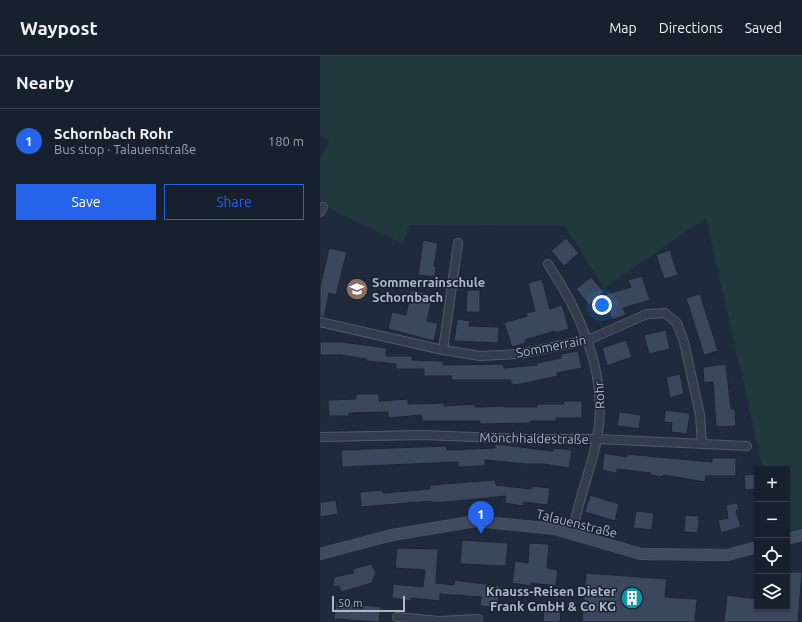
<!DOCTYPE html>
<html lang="en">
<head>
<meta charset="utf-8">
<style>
  :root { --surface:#17202d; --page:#202835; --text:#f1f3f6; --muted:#9ea3aa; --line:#363e49; --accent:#2563eb }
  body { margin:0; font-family:Ubuntu,sans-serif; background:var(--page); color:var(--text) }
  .controls { position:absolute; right:12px; bottom:12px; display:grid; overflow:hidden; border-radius:0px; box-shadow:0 1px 3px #0004 }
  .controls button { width:36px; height:36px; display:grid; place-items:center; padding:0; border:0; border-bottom:1px solid var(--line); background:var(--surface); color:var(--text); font:20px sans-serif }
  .scale { position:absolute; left:12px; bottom:10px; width:73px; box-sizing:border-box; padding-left:4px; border:2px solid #aeb7c8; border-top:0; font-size:11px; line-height:14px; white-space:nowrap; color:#aeb7c8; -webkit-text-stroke:3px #192230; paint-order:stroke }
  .you { position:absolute; left:282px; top:249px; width:14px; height:14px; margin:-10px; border:3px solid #fff; border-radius:50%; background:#1a73e8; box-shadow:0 0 0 6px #1a73e833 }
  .badge { display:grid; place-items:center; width:26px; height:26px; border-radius:50%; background:var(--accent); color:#fff; font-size:13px; font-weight:700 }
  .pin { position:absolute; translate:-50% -33px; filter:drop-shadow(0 1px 2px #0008) }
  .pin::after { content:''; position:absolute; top:21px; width:14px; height:12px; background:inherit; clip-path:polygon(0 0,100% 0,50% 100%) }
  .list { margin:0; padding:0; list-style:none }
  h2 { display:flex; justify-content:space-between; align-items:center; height:52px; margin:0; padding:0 16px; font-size:17px }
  h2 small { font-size:13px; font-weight:400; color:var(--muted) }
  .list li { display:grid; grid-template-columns:26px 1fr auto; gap:12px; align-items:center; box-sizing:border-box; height:64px; padding:0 16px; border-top:1px solid var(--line) }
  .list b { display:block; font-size:15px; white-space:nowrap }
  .list p { margin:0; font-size:13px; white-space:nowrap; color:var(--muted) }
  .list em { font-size:13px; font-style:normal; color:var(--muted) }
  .actions { display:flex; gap:8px; padding:12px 16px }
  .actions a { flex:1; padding:9px 0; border:1px solid var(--accent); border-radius:0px; text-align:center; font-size:14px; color:var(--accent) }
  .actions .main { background:var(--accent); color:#fff }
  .icon { flex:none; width:22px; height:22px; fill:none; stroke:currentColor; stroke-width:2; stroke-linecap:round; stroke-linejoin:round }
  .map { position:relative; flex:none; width:482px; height:566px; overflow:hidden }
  header { display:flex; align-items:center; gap:24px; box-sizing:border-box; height:56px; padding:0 20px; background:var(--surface); border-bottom:1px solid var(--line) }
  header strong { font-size:19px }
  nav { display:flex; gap:22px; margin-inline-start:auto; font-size:14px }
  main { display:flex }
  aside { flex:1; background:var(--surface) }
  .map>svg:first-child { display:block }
</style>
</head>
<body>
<header>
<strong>Waypost</strong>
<nav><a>Map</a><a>Directions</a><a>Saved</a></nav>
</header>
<main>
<aside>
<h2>Nearby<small></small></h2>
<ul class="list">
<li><span class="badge">1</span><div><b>Schornbach Rohr</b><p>Bus stop · Talauenstraße</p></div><em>180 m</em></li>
</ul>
<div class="actions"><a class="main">Save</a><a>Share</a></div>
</aside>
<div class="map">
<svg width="482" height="566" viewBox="0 0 482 566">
  <rect width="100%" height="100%" fill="#1f2b3c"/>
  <path fill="#21393d" d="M0,0H482V472L467,476V413H443L386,162L284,232L245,170L90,169L82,187L0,148V104L9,85L0,79Z"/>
  <path fill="#3b475c" stroke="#1b2432" d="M246,182L259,197L244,210L231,195Z
    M103,184L118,187L114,210L116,211L115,221L98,219Z
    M9,192L27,196L16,239L9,237L4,261H0V231Z
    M350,194L358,219L344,223L336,199Z
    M322,220L330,244L303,252L306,259L292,264L284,239L311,231L308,224Z
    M271,221L284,236L269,249L256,233Z
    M222,223L230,253L242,249L249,273L235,277V275L205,284L206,287L192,291L184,267L207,260L206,257L215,255L208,227Z
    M91,234L113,239L107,265L118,267L114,285L68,273L72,256L86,259Z
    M147,234H160V256H146Z
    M380,238L398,295L384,299L366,242Z
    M137,263L150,265L149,270L179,271L178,287L134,285Z
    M346,274L350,293L329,298L324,279Z
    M306,284L312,301L287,310L282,292Z
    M0,286H22L67,292L66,300H92V304L123,305V309L183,308L184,312L217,309V307L241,302V298L258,295L262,312L237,317L238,320L201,328L191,329V324H132L131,320H104V313H76V308L46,305V303L21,299H0Z
    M406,308L411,353H415L416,370L396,371L393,326L384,327L383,311Z
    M360,318L364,338L350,342L346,321Z
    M36,338H59V345L88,343V348L124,347V350L155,348V351L184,350V351H217V348H244V345H262V362H236V365H210V367L160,368V365H102L101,359L69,362L68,356L29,357V360H9L8,344L36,343Z
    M345,354L370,357L367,378L351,376L352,367L344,366Z
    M299,356L321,359L319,373L297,370Z
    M175,388L233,395L234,392L252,394L249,412L223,408H205L165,404V410L138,411V406L22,411L21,394L126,390L127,394L175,392Z
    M284,397L307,401V398L392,406V402H416V420H386L385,426L343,419V421L330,419L331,417L297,413V417L282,414Z
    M437,418V433L425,434L424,419Z
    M175,424L176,429L211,433L212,430L230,432L228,449L204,446L203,450L185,447L186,440L138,445L111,447V445L41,451L40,436L62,434L63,437L87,435L110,433V429Z
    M270,439L299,448L295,465L265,456Z
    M16,444L18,458L0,461V446Z
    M417,447L419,454L416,455L421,471L401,477L398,464L408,462L406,449Z
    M316,455L334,457L332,474L313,472Z
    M365,459L379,460L378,477L364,476Z
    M142,484L188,487L186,510L140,508Z
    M209,487L229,488L227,512L238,514L236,530L211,527V530L192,527L195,505L208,507Z
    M77,492L118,493L116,527L134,529L135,524L180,530L178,552L160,550L161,541L120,538V545L91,542V545L72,542L73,528L103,531L105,514L75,512Z
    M51,508L56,516L52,527L21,536L19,530L13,531L14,521L34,517L33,513Z
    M467,516H482L478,566H404L407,539L437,543V551H467Z
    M266,517L347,523L345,541L377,543L375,566H262Z
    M16,546L61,551L59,566L14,563Z
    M224,554L241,555L240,566H223Z"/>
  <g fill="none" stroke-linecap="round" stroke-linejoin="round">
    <g stroke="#515a69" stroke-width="10">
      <path id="street" d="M0,156L3,151
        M228,208C262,259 289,320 277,383C271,415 257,445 253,477
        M0,266L123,294L160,300L199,298L268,284L327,258L345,257L357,267L364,286L380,359L382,388
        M123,294L138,187
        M0,381L104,379L200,383H277L427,390
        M77,561L120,565L158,563"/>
    </g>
    <g stroke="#515a69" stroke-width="12">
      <path id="secondary" d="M467,483L482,479
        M0,498L72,479L156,465L235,473L321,498L408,499L437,491"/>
    </g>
    <use href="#street" stroke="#333d4c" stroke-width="8"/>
    <use href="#secondary" stroke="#414b5f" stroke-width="11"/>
  </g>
  <defs>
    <g id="school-disc" transform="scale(1.15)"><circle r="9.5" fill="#8d6e63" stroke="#192230"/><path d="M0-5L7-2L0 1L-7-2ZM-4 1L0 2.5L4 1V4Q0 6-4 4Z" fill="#fff"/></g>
    <g id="building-disc" transform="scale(1.15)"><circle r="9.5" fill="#0f9aa8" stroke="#192230"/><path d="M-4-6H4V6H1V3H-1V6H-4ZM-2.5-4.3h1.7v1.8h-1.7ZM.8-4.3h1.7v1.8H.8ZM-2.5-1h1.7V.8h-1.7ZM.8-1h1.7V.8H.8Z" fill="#fff"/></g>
  </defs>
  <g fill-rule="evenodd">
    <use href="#school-disc" x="37" y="233"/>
    <use href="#building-disc" x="312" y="542"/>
  </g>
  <g text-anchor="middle" stroke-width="3" stroke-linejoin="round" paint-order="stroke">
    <g font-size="13" font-weight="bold" fill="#aeb7c8" stroke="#192230" text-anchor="start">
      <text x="52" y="231">Sommerrainschule<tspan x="52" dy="15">Schornbach</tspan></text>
      <text x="296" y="540" text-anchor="end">Knauss-Reisen Dieter<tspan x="296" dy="15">Frank GmbH &amp; Co KG</tspan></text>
    </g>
    <g font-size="13" fill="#aeb7c8" stroke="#192230">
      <text transform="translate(231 290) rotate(-11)" y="5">Sommerrain</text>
      <text transform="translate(279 339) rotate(-93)" y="5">Rohr</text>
      <text transform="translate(214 382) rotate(1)" y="5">Mönchhaldestraße</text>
      <text transform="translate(257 467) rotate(14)" y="5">Talauenstraße</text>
    </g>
  </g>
</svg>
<div class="controls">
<button>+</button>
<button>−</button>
<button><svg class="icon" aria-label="locate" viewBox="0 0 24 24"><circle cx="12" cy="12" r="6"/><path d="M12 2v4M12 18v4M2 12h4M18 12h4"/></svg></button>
<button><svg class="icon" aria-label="layers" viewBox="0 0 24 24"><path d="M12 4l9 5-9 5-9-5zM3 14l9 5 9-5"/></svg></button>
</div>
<div class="scale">50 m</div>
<div class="you"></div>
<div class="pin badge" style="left:161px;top:478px">1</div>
</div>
</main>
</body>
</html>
